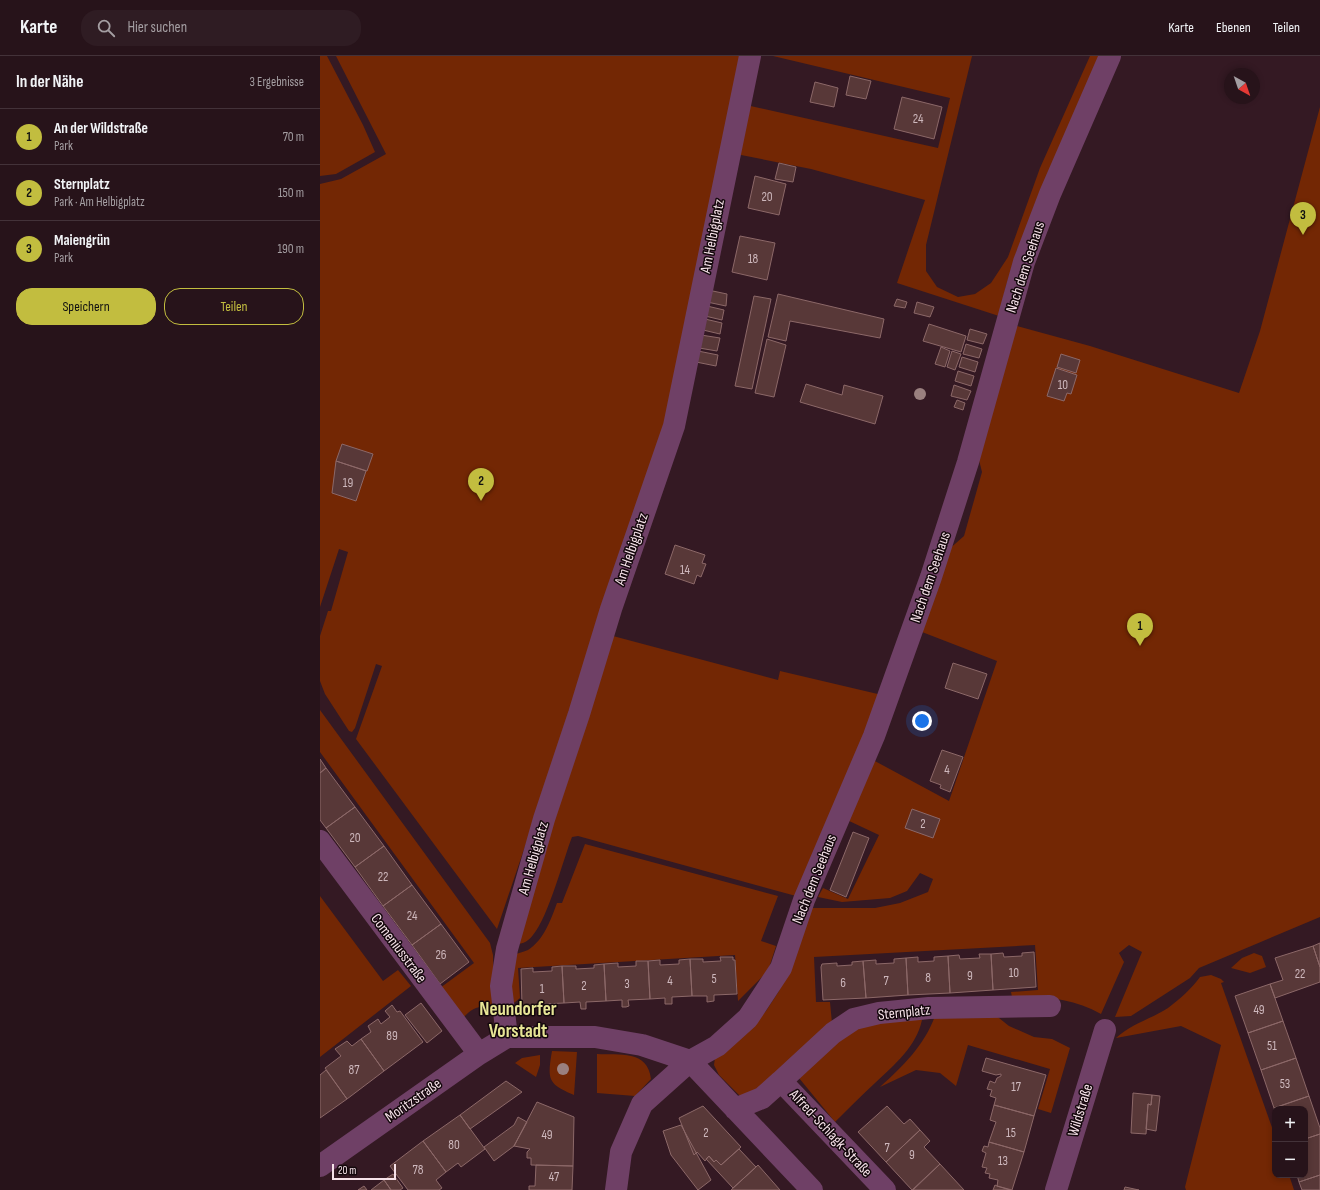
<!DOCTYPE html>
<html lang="de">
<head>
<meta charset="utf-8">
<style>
  :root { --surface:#27131a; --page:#2f1c23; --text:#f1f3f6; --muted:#a49ea2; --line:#433239; --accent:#c2bd3f }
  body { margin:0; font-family:"Sofia Sans Condensed",sans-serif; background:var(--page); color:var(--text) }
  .controls { position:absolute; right:12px; bottom:12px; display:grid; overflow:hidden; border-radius:8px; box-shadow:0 2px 6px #0003 }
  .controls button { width:36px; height:36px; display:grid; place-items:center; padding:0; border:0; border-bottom:1px solid var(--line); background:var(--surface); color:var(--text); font:20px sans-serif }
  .compass { position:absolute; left:904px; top:12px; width:36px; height:36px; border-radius:50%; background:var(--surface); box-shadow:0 2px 6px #0003; rotate:140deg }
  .scale { position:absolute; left:12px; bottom:10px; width:64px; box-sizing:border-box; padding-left:4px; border:2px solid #f6e2e9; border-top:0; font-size:11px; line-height:14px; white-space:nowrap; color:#f6e2e9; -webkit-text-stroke:3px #14080c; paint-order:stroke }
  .you { position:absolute; left:602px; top:665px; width:14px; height:14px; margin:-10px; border:3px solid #fff; border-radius:50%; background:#1a73e8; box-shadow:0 0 0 6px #1a73e833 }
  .badge { display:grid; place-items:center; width:26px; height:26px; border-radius:50%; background:var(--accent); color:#111; font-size:13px; font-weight:700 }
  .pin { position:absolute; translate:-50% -33px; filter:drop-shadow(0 1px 2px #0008) }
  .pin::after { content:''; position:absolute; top:21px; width:14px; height:12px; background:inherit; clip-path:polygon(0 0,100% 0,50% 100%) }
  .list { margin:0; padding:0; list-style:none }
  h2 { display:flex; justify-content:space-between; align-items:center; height:52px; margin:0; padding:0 16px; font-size:17px }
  h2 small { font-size:13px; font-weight:400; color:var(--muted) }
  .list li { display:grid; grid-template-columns:26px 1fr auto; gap:12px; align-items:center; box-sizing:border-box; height:56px; padding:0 16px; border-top:1px solid var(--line) }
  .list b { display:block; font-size:15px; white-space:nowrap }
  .list p { margin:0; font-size:13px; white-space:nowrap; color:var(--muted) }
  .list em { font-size:13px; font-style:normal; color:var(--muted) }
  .actions { display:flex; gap:8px; padding:12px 16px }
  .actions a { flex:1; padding:9px 0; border:1px solid var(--accent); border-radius:16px; text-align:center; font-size:14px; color:var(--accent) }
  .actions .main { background:var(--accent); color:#111 }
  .icon { flex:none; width:22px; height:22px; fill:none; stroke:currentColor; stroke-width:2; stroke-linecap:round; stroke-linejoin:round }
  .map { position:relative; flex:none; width:1000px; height:1134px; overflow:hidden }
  header { display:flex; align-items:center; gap:24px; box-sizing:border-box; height:56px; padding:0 20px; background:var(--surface); border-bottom:1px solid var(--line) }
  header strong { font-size:19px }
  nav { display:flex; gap:22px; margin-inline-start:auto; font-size:14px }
  .search { width:280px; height:36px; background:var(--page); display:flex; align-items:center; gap:10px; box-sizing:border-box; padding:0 14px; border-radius:16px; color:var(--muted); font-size:15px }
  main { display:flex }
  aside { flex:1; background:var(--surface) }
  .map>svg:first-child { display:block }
</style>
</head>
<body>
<header>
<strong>Karte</strong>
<div class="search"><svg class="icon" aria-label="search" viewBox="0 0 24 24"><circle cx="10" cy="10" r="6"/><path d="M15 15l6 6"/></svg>Hier suchen</div>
<nav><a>Karte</a><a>Ebenen</a><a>Teilen</a></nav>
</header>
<main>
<aside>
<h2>In der Nähe<small>3 Ergebnisse</small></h2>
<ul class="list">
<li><span class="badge">1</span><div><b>An der Wildstraße</b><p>Park</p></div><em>70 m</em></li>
<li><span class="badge">2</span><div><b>Sternplatz</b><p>Park · Am Helbigplatz</p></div><em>150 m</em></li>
<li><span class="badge">3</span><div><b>Maiengrün</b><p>Park</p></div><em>190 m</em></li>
</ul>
<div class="actions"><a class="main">Speichern</a><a>Teilen</a></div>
</aside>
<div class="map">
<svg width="1000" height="1134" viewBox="0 0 1000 1134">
  <rect width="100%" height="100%" fill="#341923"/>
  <path fill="#732704" d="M0,0H7L43,69L55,96L16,118L0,120Z
    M16,0H424L338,397L177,873L36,683L62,610L56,608L35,672L32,676L29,675L5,638L0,625V580L8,555H11L28,496L19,493L0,551V128L21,123L66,98Z
    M453,0H652L606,189V215L617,231L638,241L655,238L671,227L688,201L720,112L770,0H781L697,194L686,230L679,260L577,227L605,144L491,113L416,98L426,49L618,92L630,42Z
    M1000,51V861L879,912L870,922L811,960L795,961L822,896L809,889L799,897L804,906L781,958C753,942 723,940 692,941L691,936L718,934L715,889L494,901L496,946H510L512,967L446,1027L422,1042L399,1019L394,1009L395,1002L419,982L446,955L459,935L491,852H555L580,847L608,836L613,823L600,817L587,835L570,842L522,846L498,841L503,832L528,843L559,779L527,764L553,704L629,745L677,605L602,576L627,495L644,480L662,416L657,396L693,269L770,290L919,337L940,275Z
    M293,580L458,624L460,615L562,639L476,840L258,780L252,781C243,804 228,862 213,879C207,887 201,888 192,889Z
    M0,654L170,887L173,899L174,951C156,949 152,952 140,965L120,932L154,907L0,696Z
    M265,788L458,840L441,885L456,890L448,915L418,945L415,899L198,912L200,942L189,951L193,899C198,897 204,896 208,894C224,884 231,863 237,847H242Z
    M0,840L63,925L78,914L91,930L0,1001Z
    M934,897L942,900L946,911L930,917L911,912L922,902Z
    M891,919L901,923L904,926L901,927L955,1080V1119H969L974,1134H866L865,1131L901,989L861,970L796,982C811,968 831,963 848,952C860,943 871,933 880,921Z
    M674,958L689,970L714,981L732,983L750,992L731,1057L718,1053L730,1013L648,989L636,1030L620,1017L596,1014L560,1031C583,1010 604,990 615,960Z
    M600,960L602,964C596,991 575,1008 555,1027C541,1040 528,1053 515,1066L479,1022L528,974L547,965Z
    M232,995L257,996L254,1039C228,1028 227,1024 232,995Z
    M277,998C299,999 328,994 331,1023L315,1040L277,1037Z
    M220,999V1009L216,1021L195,1007L202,1002Z"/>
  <path fill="#583838" stroke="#8c6868" d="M530,20L551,25L546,43L526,39Z
    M495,26L518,32L514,51L490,46Z
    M582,41L622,51L614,83L574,73Z
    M459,107L476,111L473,126L455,123Z
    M435,120L466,128L459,159L428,152Z
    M420,180L455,187L447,224L412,216Z
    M388,234L407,238L406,250L387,246Z
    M458,238L564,263L560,282L470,265L466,285L448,281Z
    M434,240L451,243L432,333L415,330Z
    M577,243L587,246L585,252L574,250Z
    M597,246L614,251L610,261L594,257Z
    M387,250L404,254L402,264L385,260Z
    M385,263L402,267L400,278L383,274Z
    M609,268L646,280L641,296L603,285Z
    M650,273L667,278L663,288L647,284Z
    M381,279L400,282L397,295L379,292Z
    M447,283L466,289L454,341L435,337Z
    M646,288L662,293L659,302L643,298Z
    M621,291L630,295L625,311L615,308Z
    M378,295L398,299L396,310L376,306Z
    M632,295L641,298L635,314L627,311Z
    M741,298L760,304L756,317L737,311Z
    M642,301L658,306L655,316L639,311Z
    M736,312L757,319L751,338L747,337L744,345L727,340Z
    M638,315L654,320L651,330L635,325Z
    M486,328L522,339L524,329L563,340L555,368L480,346Z
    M634,329L651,335L647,344L631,340Z
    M637,344L645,347L643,354L634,351Z
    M22,388L53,398L47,415L16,405Z
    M16,405L46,415L36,445L12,437Z
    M355,489L385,499L382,507L386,508L381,521L377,519L374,528L345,518Z
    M633,607L667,618L658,643L625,632Z
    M622,694L643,701L630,736L620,732L621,729L610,725Z
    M0,703L6,712L0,717Z
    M6,712L35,751L6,772L0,764V717Z
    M35,751L64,790L35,811L6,772Z
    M592,753L620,763L613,782L585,772Z
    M533,776L549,782L526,841L510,834Z
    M64,790L92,829L63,850L35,811Z
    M92,829L121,868L92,889L63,850Z
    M121,868L149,906L120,928L92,889Z
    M1000,887V911L993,890Z
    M993,890L1000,911V926L955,942L950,928L963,924L955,902Z
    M714,896L716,931L673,934L671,898L683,897L684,901L702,900V897Z
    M659,898H671L673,934L630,937L628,900L639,899L640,903L660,902Z
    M628,900L630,937L588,939L586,902L598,901V906L614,905V901Z
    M400,901H413V904H415L417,938L394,939V945L387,946V940H372L370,903H383V906L401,905Z
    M586,902L588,939L546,942L543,905L556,904V908L574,907V903Z
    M370,903L372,940L352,941V948H345V942L330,943L328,905L340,904V909L359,908V904Z
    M316,905H328L330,943L308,944L309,950L306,951H302V944L286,945L284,908L298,907V911L316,910Z
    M543,905L546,942L503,944L501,911L502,908L517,907V910L532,909V906Z
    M284,908L286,945L266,946V953H261L260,946L244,947L242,910H256V913L274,912V909Z
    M242,910L244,947L223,948L224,955L221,956H218L217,949L202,950L201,913L213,912V916L232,915V911Z
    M950,928L963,965L928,977L915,940Z
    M101,947L122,975L107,987L85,959Z
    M72,949L77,956L80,955L103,986L64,1015L41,983L51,976L48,970L58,963L61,968L70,961L65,955Z
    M963,965L976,1002L941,1014L928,977Z
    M41,983L64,1015L27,1043L5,1012L21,1000L15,993L27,985L32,990Z
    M666,1002L726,1019L714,1060L674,1049L676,1042L670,1040L672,1034L667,1033L670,1025L675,1027L677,1022L681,1020V1018L676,1019L662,1015Z
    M976,1002L989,1040L954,1052L941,1014Z
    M6,1014L27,1043L0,1062V1019Z
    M186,1025L202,1036L150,1073L140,1059Z
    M813,1037L832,1039L831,1049L828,1048L826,1078L811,1077Z
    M832,1039L840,1040L836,1075L826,1073L828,1048L831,1049Z
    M989,1040L1000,1072V1078L985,1083V1053H955V1056L954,1052Z
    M217,1046L254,1061L253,1110L211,1109V1102H207V1096L210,1093L194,1090Z
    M674,1049L714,1060L704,1096L669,1086L676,1066L670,1064Z
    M383,1050L421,1091L401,1109L396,1104L394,1106L389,1100L385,1105L377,1096L374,1099L359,1062Z
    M567,1050L584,1068L590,1063L600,1074L566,1106L538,1076Z
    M140,1059L165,1093L141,1111L138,1107L126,1116L103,1085Z
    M198,1061L207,1066L194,1090L174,1105L164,1091L194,1069Z
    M361,1069L391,1124L378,1134L351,1099L343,1075Z
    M600,1074L610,1085L604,1091L620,1108L592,1134L566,1106Z
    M1000,1078V1119L979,1126L977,1119H985V1083Z
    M103,1085L126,1116L116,1124L122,1132L119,1134H88L70,1110Z
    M669,1086L704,1096L692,1134L677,1130L678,1124L669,1122L670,1118L665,1117L667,1112L662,1111L666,1097L662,1095L664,1090L668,1091Z
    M419,1093L436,1111L413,1132L386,1103L389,1100L394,1106L396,1104L401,1109Z
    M620,1108L644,1134H593Z
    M216,1109L253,1110L252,1134H209V1130H215Z
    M438,1109L460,1134H411L436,1111Z
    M73,1118L83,1132L80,1134H71L64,1124Z
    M1000,1119V1134H982L979,1126Z
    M64,1124L71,1134H51Z
    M675,1129L677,1130L690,1134H673Z
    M44,1130L47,1134H38Z
    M805,1131L819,1134H804Z"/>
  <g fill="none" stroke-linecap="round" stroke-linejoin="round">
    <path stroke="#6f4066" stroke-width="22" d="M0,785L159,998
      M187,981L181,930L187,893L224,763L259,658L291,553L354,370L430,0
      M461,1025L513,977L534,963L559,957L609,952L730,950
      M415,1053L442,1042L461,1025L565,1134
      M0,1110L159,998L187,981H275L322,989L370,1005L492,1134
      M296,1134L301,1096L322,1048L370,1005L397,990L428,962L461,912L484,844L554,680L611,521L648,406L704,206L730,138L790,0
      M736,1134L785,974"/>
  </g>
  <g fill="#9a807f">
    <circle cx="600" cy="338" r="6"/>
    <circle cx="243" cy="1013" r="6"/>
  </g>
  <g text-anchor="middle" stroke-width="3" stroke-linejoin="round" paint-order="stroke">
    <g font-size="13" fill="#ceb8bd">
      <text x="598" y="67">24</text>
      <text x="447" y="145">20</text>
      <text x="433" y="207">18</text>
      <text x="743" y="333">10</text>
      <text x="28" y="431">19</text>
      <text x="365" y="518">14</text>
      <text x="627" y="718">4</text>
      <text x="603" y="772">2</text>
      <text x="35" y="786">20</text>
      <text x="63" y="825">22</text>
      <text x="92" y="864">24</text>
      <text x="121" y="903">26</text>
      <text x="694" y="921">10</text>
      <text x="980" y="922">22</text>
      <text x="650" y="924">9</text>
      <text x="608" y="926">8</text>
      <text x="394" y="927">5</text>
      <text x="350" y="929">4</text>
      <text x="566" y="929">7</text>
      <text x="523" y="931">6</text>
      <text x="307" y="932">3</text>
      <text x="264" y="934">2</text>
      <text x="222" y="937">1</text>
      <text x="939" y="958">49</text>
      <text x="72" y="984">89</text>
      <text x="952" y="994">51</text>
      <text x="34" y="1018">87</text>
      <text x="965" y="1032">53</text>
      <text x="696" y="1035">17</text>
      <text x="386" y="1081">2</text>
      <text x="691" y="1081">15</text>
      <text x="227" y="1083">49</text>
      <text x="134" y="1093">80</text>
      <text x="567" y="1096">7</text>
      <text x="592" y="1103">9</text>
      <text x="683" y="1109">13</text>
      <text x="98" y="1118">78</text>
      <text x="234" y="1125">47</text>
    </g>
    <g font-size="15" fill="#f6e2e9" stroke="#14080c">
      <text transform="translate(392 180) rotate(-79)" y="5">Am Helbigplatz</text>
      <text transform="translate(705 211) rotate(-72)" y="5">Nach dem Seehaus</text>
      <text transform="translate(311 493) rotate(-71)" y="5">Am Helbigplatz</text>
      <text transform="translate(610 521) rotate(-71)" y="5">Nach dem Seehaus</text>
      <text transform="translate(213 802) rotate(-74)" y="5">Am Helbigplatz</text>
      <text transform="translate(494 823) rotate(-68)" y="5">Nach dem Seehaus</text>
      <text transform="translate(79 892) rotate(53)" y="5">Comeniusstraße</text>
      <text transform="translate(584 956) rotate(-6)" y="5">Sternplatz</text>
      <text transform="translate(93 1044) rotate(-35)" y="5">Moritzstraße</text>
      <text transform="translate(760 1054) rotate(-73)" y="5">Wildstraße</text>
      <text transform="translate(511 1077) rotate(47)" y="5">Alfred-Schlagk-Straße</text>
    </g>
    <g font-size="19" font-weight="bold" fill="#e7e596" stroke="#14080c">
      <text x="198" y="959">Neundorfer<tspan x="198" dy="22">Vorstadt</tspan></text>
    </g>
  </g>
</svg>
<div class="controls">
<button>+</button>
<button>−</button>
</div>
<svg class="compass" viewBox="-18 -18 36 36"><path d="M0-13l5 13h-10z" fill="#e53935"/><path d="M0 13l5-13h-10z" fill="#a49ea2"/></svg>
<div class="scale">20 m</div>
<div class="you"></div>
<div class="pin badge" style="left:820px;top:590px">1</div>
<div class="pin badge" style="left:161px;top:445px">2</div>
<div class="pin badge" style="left:983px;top:179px">3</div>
</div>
</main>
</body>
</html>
